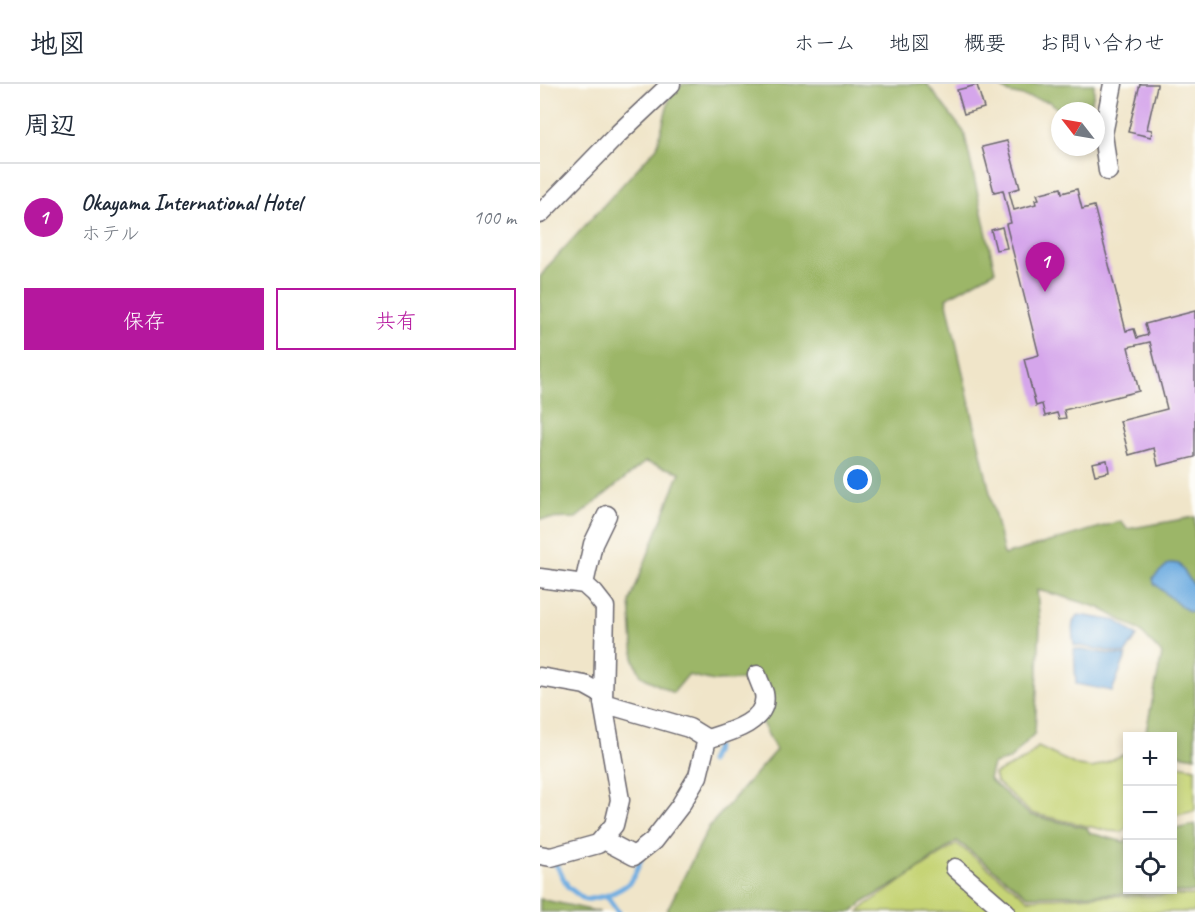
<!DOCTYPE html>
<html lang="ja">
<head>
<meta charset="utf-8">
<style>
  :root { --surface:#fff; --page:#f2f2f3; --text:#1f2937; --muted:#747a83; --line:#e0e1e3; --accent:#b5179e }
  body { margin:0; font-family:Caveat,"Klee One",sans-serif; background:var(--page); color:var(--text) }
  .controls { position:absolute; right:18px; bottom:18px; display:grid; overflow:hidden; border-radius:0px; box-shadow:0 3px 9px #0003 }
  .controls button { width:54px; height:54px; display:grid; place-items:center; padding:0; border:0; border-bottom:2px solid var(--line); background:var(--surface); color:var(--text); font:30px sans-serif }
  .compass { position:absolute; left:511px; top:18px; width:54px; height:54px; border-radius:50%; background:var(--surface); box-shadow:0 3px 9px #0003; rotate:301deg }
  .you { position:absolute; left:318px; top:396px; width:21px; height:21px; margin:-15px; border:4px solid #fff; border-radius:50%; background:#1a73e8; box-shadow:0 0 0 9px #1a73e833 }
  .badge { display:grid; place-items:center; width:39px; height:39px; border-radius:50%; background:var(--accent); color:#fff; font-size:20px; font-weight:700 }
  .pin { position:absolute; translate:-50% -50px; filter:drop-shadow(0 2px 3px #0008) }
  .pin::after { content:''; position:absolute; top:32px; width:21px; height:18px; background:inherit; clip-path:polygon(0 0,100% 0,50% 100%) }
  .list { margin:0; padding:0; list-style:none }
  h2 { display:flex; justify-content:space-between; align-items:center; height:78px; margin:0; padding:0 24px; font-size:26px }
  h2 small { font-size:20px; font-weight:400; color:var(--muted) }
  .list li { display:grid; grid-template-columns:39px 1fr auto; gap:18px; align-items:center; box-sizing:border-box; height:108px; padding:0 24px; border-top:2px solid var(--line) }
  .list b { display:block; font-size:22px; white-space:nowrap }
  .list p { margin:0; font-size:20px; white-space:nowrap; color:var(--muted) }
  .list em { font-size:20px; font-style:normal; color:var(--muted) }
  .actions { display:flex; gap:12px; padding:18px 24px }
  .actions a { flex:1; padding:14px 0; border:2px solid var(--accent); border-radius:0px; text-align:center; font-size:21px; color:var(--accent) }
  .actions .main { background:var(--accent); color:#fff }
  .icon { flex:none; width:33px; height:33px; fill:none; stroke:currentColor; stroke-width:2; stroke-linecap:round; stroke-linejoin:round }
  .map { position:relative; flex:none; width:655px; height:828px; overflow:hidden }
  header { display:flex; align-items:center; gap:36px; box-sizing:border-box; height:84px; padding:0 30px; background:var(--surface); border-bottom:2px solid var(--line) }
  header strong { font-size:28px }
  nav { display:flex; gap:33px; margin-inline-start:auto; font-size:21px }
  main { display:flex }
  aside { flex:1; background:var(--surface) }
  .map>svg:first-child { display:block }
</style>
</head>
<body>
<header>
<strong>地図</strong>
<nav><a>ホーム</a><a>地図</a><a>概要</a><a>お問い合わせ</a></nav>
</header>
<main>
<aside>
<h2>周辺<small></small></h2>
<ul class="list">
<li><span class="badge">1</span><div><b>Okayama International Hotel</b><p>ホテル</p></div><em>100 m</em></li>
</ul>
<div class="actions"><a class="main">保存</a><a>共有</a></div>
</aside>
<div class="map">
<svg width="655" height="828" viewBox="0 0 655 828">
  <rect width="100%" height="100%" fill="#fdfcf7"/>
  <filter id="ink" filterUnits="userSpaceOnUse"><feTurbulence type="fractalNoise" baseFrequency=".0167" numOctaves="2"/><feDisplacementMap in="SourceGraphic" scale="12" xChannelSelector="R" yChannelSelector="G"/><feConvolveMatrix kernelMatrix="1 2 1 2 8 2 1 2 1" color-interpolation-filters="sRGB"/></filter>
  <filter id="wash" filterUnits="userSpaceOnUse"><feTurbulence type="fractalNoise" baseFrequency=".008" numOctaves="4" result="noise"/><feDisplacementMap in="SourceGraphic" scale="24" xChannelSelector="R" yChannelSelector="G"/><feGaussianBlur stdDeviation="1.35" result="paint"/><feColorMatrix in="noise" values="0 0 0 0 0 0 0 0 0 0 0 0 0 0 0 0 0 1.4 0 .05"/><feComposite in="paint" operator="in"/></filter>
  <g filter="url(#wash)">
    <rect width="100%" height="100%" fill="#f0e5c9"/>
    <path fill="#c6d476" stroke="#747b58" stroke-width="1.5" d="M498,663L538,682L553,684L587,669V743L582,748L569,747L491,729L456,697L454,690L486,675Z
      M632,680L655,684V727L633,732Z
      M417,760L488,815L555,812L655,811V828H319L326,821Z"/>
    <path fill="#9cb667" stroke="#5f6c51" stroke-width="1.5" d="M143,0H387L424,48L455,187L406,214L464,471L581,437L587,445L655,433V673L633,669L632,652H605L622,570L599,546L560,524L521,512L497,506L500,542L495,649L469,676L453,680L449,695L490,731L547,744L550,749L584,758L587,755L588,806H632L633,744H641L655,740V808L488,812L417,757L362,796L322,819L313,828H126L169,743L236,666L221,637L207,596L174,597L148,591L133,609L101,592L94,576L90,517L140,388L105,378L36,434L0,435V193L9,181L117,63L130,12Z
      M457,0H554V9L549,27H520L510,18L469,9Z
      M0,815L60,828H0Z"/>
    <path fill="#6fade1" stroke="#48688e" stroke-width="1.5" d="M632,479L639,480L655,503V526L650,528L640,522L614,499L613,494L627,481Z
      M539,531L577,537L597,552L585,570L534,561C533,550 529,537 539,531Z
      M534,565L586,572L572,607L536,600Z"/>
    <g fill="none" stroke-linecap="round" stroke-linejoin="round">
      <path stroke="#6fade1" stroke-width="5" d="M170,678L176,663
        M11,779L16,780L28,803L45,816L65,812L69,815L78,828
        M65,812C89,803 93,798 101,775"/>
    </g>
    <g id="blocks">
      <path fill="#d5a6eb" d="M600,0H617V2L607,45L612,46L611,53L588,48Z
        M437,1L444,24L424,30L417,6Z
        M467,57L480,104L469,107L474,126L496,120L495,116L499,115L497,110L521,104L522,109L537,105L542,125L554,122L586,247L594,245L597,254L608,251L605,240L655,227V373L618,382L614,364L589,371L580,337L627,325L610,258L588,263L599,307L524,326L526,334L519,335L517,329L505,332L502,320L496,322L484,275L499,271L466,140L471,139L463,106L454,108L442,63Z
        M462,143L467,164L456,166L451,146Z
        M567,376L569,388L555,391L552,379Z"/>
    </g>
  </g>
  <g filter="url(#ink)">
    <use href="#blocks" fill-opacity="0" stroke="#6a666d" stroke-width="1.5"/>
    <g fill="none" stroke-linecap="round" stroke-linejoin="round">
      <g stroke="#6a666d" stroke-width="21">
        <path id="minor" d="M568,87L563,50L573,0
          M0,130L79,49L131,0
          M0,494L44,500L54,509L65,523L63,619L80,716L74,741L58,760L11,773L0,771
          M44,500L53,460L67,431
          M0,593L45,601L63,611
          M63,619L149,644L167,655
          M62,755L94,772L113,757L140,722L158,692L167,655C187,649 230,638 224,609C222,603 219,597 217,591
          M415,784L466,828"/>
      </g>
      <use href="#minor" stroke="#fff" stroke-width="18"/>
    </g>
  </g>
</svg>
<div class="controls">
<button>+</button>
<button>−</button>
<button><svg class="icon" aria-label="locate" viewBox="0 0 24 24"><circle cx="12" cy="12" r="6"/><path d="M12 2v4M12 18v4M2 12h4M18 12h4"/></svg></button>
</div>
<svg class="compass" viewBox="-18 -18 36 36"><path d="M0-13l5 13h-10z" fill="#e53935"/><path d="M0 13l5-13h-10z" fill="#747a83"/></svg>
<div class="you"></div>
<div class="pin badge" style="left:505px;top:208px">1</div>
</div>
</main>
</body>
</html>
